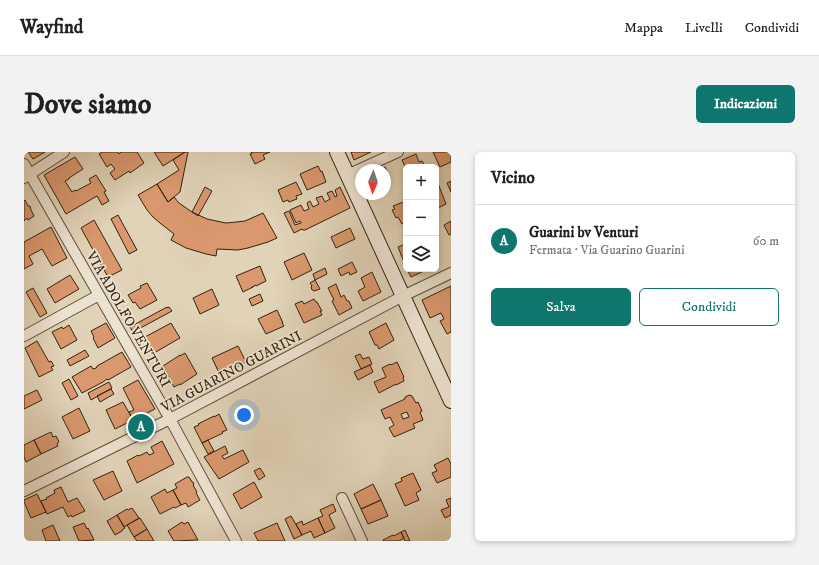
<!DOCTYPE html>
<html lang="it">
<head>
<meta charset="utf-8">
<style>
  :root { --surface:#fff; --page:#f2f2f2; --text:#202124; --muted:#757577; --line:#e0e0e0; --accent:#0f766e }
  body { margin:0; font-family:"IM FELL DW Pica",serif; background:var(--page); color:var(--text) }
  .controls { position:absolute; right:12px; top:12px; display:grid; overflow:hidden; border-radius:6px; box-shadow:0 2px 6px #0003 }
  .controls button { width:36px; height:36px; display:grid; place-items:center; padding:0; border:0; border-bottom:1px solid var(--line); background:var(--surface); color:var(--text); font:20px sans-serif }
  .compass { position:absolute; left:331px; top:12px; width:36px; height:36px; border-radius:50%; background:var(--surface); box-shadow:0 2px 6px #0003; rotate:182deg }
  .you { position:absolute; left:220px; top:263px; width:14px; height:14px; margin:-10px; border:3px solid #fff; border-radius:50%; background:#1a73e8; box-shadow:0 0 0 6px #1a73e833 }
  .badge { display:grid; place-items:center; width:26px; height:26px; border-radius:50%; background:var(--accent); color:#fff; font-size:13px; font-weight:700 }
  .pin { position:absolute; translate:-50% -50%; border:2px solid #fff; box-shadow:0 1px 4px #0006 }
  .list { margin:0; padding:0; list-style:none }
  h2 { display:flex; justify-content:space-between; align-items:center; height:52px; margin:0; padding:0 16px; font-size:17px }
  h2 small { font-size:13px; font-weight:400; color:var(--muted) }
  .list li { display:grid; grid-template-columns:26px 1fr auto; gap:12px; align-items:center; box-sizing:border-box; height:72px; padding:0 16px; border-top:1px solid var(--line) }
  .list b { display:block; font-size:15px; white-space:nowrap }
  .list p { margin:0; font-size:13px; white-space:nowrap; color:var(--muted) }
  .list em { font-size:13px; font-style:normal; color:var(--muted) }
  .actions { display:flex; gap:8px; padding:12px 16px }
  .actions a { flex:1; padding:9px 0; border:1px solid var(--accent); border-radius:6px; text-align:center; font-size:14px; color:var(--accent) }
  .actions .main { background:var(--accent); color:#fff }
  .icon { flex:none; width:22px; height:22px; fill:none; stroke:currentColor; stroke-width:2; stroke-linecap:round; stroke-linejoin:round }
  .map { position:relative; flex:none; width:427px; height:389px; overflow:hidden; border-radius:6px }
  header { display:flex; align-items:center; gap:24px; box-sizing:border-box; height:56px; padding:0 20px; background:var(--surface); border-bottom:1px solid var(--line) }
  header strong { font-size:19px }
  nav { display:flex; gap:22px; margin-inline-start:auto; font-size:14px }
  .intro { display:flex; align-items:center; justify-content:space-between; box-sizing:border-box; height:96px; padding:0 24px }
  h1 { margin:0; font-size:28px }
  .button { padding:10px 18px; border-radius:6px; background:var(--accent); color:#fff; font-size:14px; font-weight:700 }
  main { display:flex; gap:24px; padding:0 24px }
  aside { flex:1; background:var(--surface); border-radius:6px; box-shadow:0 2px 6px #0003 }
  .map>svg:first-child { display:block }
</style>
</head>
<body>
<header>
<strong>Wayfind</strong>
<nav><a>Mappa</a><a>Livelli</a><a>Condividi</a></nav>
</header>
<div class="intro"><h1>Dove siamo</h1><a class="button">Indicazioni</a></div>
<main>
<div class="map">
<svg width="427" height="389" viewBox="0 0 427 389">
  <rect width="100%" height="100%" fill="#e1d3b8"/>
  <filter id="stains"><feTurbulence type="fractalNoise" baseFrequency=".005" numOctaves="4"/><feColorMatrix values="0 0 0 0 .2 0 0 0 0 .09 0 0 0 0 .02 0 0 0 .5 -.17"/></filter>
  <radialGradient id="worn" r=".72"><stop offset=".6" stop-color="#630" stop-opacity="0"/><stop offset="1" stop-color="#630" stop-opacity=".3"/></radialGradient>
  <path fill="#da986e" stroke="#34220b" fill-rule="evenodd" d="M4,0H21L9,7Z
    M78,0H94L95,2L97,0H113L120,11L106,21L105,19L91,28L86,21L91,17L87,12L83,15L75,2Z
    M130,0H161L139,14Z
    M161,0H164L156,40L144,50L133,32L155,18L149,8Z
    M227,0H246L239,3L241,7L231,12L226,2H228Z
    M327,0H347L330,8Z
    M409,0H427V10L416,15Z
    M392,2L395,10L398,9L400,12L397,14V15H382V22L380,18L382,17L378,8Z
    M51,5L59,17L45,26V27L41,29L48,40L51,38L52,39L67,31L65,27L72,23L82,39L80,40L85,49L78,53L73,44L42,62L20,23Z
    M294,14L297,20L298,19L302,30L283,38L276,22Z
    M361,15L366,27L361,29V18H353Z
    M427,29V40L423,31Z
    M272,30L278,42L272,44L273,47L265,50L264,48L259,50L254,38Z
    M133,32L144,50L150,45L155,51L168,60L183,67L202,71L212,70L221,69L239,61L253,86L244,90L224,96L214,98L193,97L192,104L182,102L162,96L147,88L150,82L136,71L129,65L123,58L114,43Z
    M415,34L422,52L412,57V36Z
    M181,35L188,39L174,64L168,60Z
    M316,35L326,56L281,78H279L278,77L270,81L260,61L265,59L271,73L277,71L276,69L272,71L266,58L277,53L280,59L285,57L283,51L286,49L289,55L295,52L292,46L298,44L301,50L306,47L303,41L308,39L311,45L313,44L311,38Z
    M1,48L4,54H6L7,58L10,64L4,68L3,66L0,69V49Z
    M382,49V70L378,72L374,65L372,66L368,58L371,57L369,54Z
    M94,63L113,98L105,102L87,67Z
    M70,68L98,118L84,125L57,76Z
    M427,69V82L425,83L420,73Z
    M27,75L43,106L28,114L18,97L5,104L9,112L0,117V90Z
    M326,76L331,87L312,96L307,85Z
    M382,92V115L374,95Z
    M280,101L288,118L268,128L260,110Z
    M328,110L333,120L326,123L325,120L317,124L314,117Z
    M236,114L242,129L232,134V133L228,135H229L219,140L212,124Z
    M301,116L303,122L291,128L289,122Z
    M383,117H404L387,125Z
    M348,120L357,140L339,149L334,139L341,135L337,126Z
    M46,123L55,137L31,151L23,137Z
    M291,128L296,137L290,139L289,138H288L287,135L288,134L286,131Z
    M123,131L133,148L116,157L111,150L109,151L104,143L117,136L116,134Z
    M312,132L317,145L320,143L323,149H325L328,156L315,163L308,149L310,148L304,136Z
    M427,134V180L423,182L416,169L420,167L417,161L406,166L398,148Z
    M9,136L23,161L16,165L2,140Z
    M188,137L195,153L176,162L169,146Z
    M236,142L239,149L228,154L225,147Z
    M290,147L292,150H293L298,159H296L298,163L280,171L271,152L278,149L280,152Z
    M143,155V156L145,155L148,159L109,180L106,175Z
    M253,158L259,171H258L260,174L242,182L234,167Z
    M82,171L91,186L74,196L69,186L70,185L67,179Z
    M147,171L156,186L130,201L127,195L125,196L122,192L124,191L121,185Z
    M362,171L370,188L355,197L353,193H351L345,180Z
    M45,173L53,188L37,197L28,180L38,175L39,177Z
    M13,189L25,210L27,209L30,214L27,215L29,218L15,225L1,196Z
    M214,194L222,210L196,223L188,206Z
    M61,198L65,204L46,214L43,208Z
    M98,200L107,215L84,228L83,227L79,230L58,241L48,225L67,214L69,217L72,216L73,215V214Z
    M161,201L173,222L156,233V232L150,235L139,214L156,203V204Z
    M336,202L339,207L345,205L348,212L337,217L331,204Z
    M373,210L380,225H379L380,229L372,233V232L355,241L350,230L362,225L358,216L366,212L367,213Z
    M346,213L349,220L334,228L330,220Z
    M45,227L54,244L47,248L38,231Z
    M114,228L131,257L109,268L105,260L110,258L99,236Z
    M85,230L88,236L67,248L64,241Z
    M87,237L90,242L76,250L73,244Z
    M13,238L18,248L0,257V244Z
    M385,243L388,244L392,251L394,250L398,259L396,260L399,268L389,272L391,276L370,285L365,276L370,273L366,265L361,267L357,258L381,247V245ZM383,260L385,265L379,267L377,262Z
    M99,250L109,268L91,277L82,258Z
    M55,256L66,279L49,287L38,265Z
    M195,262L203,278L198,280L199,281L178,291L170,275L175,273L174,272L190,264V265Z
    M27,280L29,285L32,284L35,290L33,292L34,294L17,302L10,288Z
    M10,288L17,302L2,310L0,305V293Z
    M184,288L190,299L184,302L178,291Z
    M138,289L150,312L113,331L103,309L114,303L115,304L123,300L125,303L130,301L127,295Z
    M201,294L204,301L198,304L200,307L219,298L225,310L195,327L180,305Z
    M424,306L427,312V325L413,331L408,321L413,319L410,313Z
    M236,316L241,324L235,328L230,319Z
    M89,319L98,339L80,348L69,328Z
    M389,321L397,338L392,341L395,348L381,354L371,332L378,329L377,326Z
    M163,325H165L168,330H169L170,332L169,333L173,340L172,341L176,348L164,355L162,351L157,353L149,338L153,336L151,332Z
    M230,330L238,345L217,357L209,342Z
    M349,332L357,348L337,357L330,342Z
    M37,335L44,350L53,346L61,359L48,365L47,363L44,365L39,355L23,362L17,349L23,347L22,346L31,341L30,338Z
    M141,337L143,341L149,338L157,353L151,356L150,355L136,362L127,345Z
    M13,342L22,360L7,366L0,350V348Z
    M427,346V363L421,366L417,358L425,355L422,348Z
    M357,348L364,364L344,372L337,357Z
    M309,352L312,359L305,363L311,376L301,381L294,366L299,364L296,358Z
    M108,356L115,366L100,375L93,363L103,357L104,358Z
    M93,363L101,376L98,378V379L91,383L83,369Z
    M267,364L278,383L270,387L261,367Z
    M116,366L123,377L110,385L103,373Z
    M294,366L301,381L290,386L287,379L278,383L272,372L278,369L279,373Z
    M158,370L160,372L164,370L174,388L150,389L144,379Z
    M60,371L63,377L64,376L70,388L55,389L49,375Z
    M253,371L261,389H234L230,381Z
    M29,373L36,389H22L18,378Z
    M123,377L130,389H113L110,385Z
    M381,378L386,389H381L377,380Z
    M377,380L380,386L375,389H359V388L369,383L370,384Z"/>
  <g fill="none" stroke-linecap="round" stroke-linejoin="round">
    <g stroke="#5f4e36" stroke-width="12">
      <path id="street" d="M0,12L146,267L212,389
        M323,23L374,0
        M0,26L40,0
        M0,184L75,143
        M0,339L146,267L379,144L427,121
        M318,346L338,389"/>
    </g>
    <g stroke="#34220b" stroke-width="16">
      <path id="secondary" d="M313,0L427,249"/>
    </g>
    <use href="#street" stroke="#ece2d1" stroke-width="10"/>
    <use href="#secondary" stroke="#ece2d1" stroke-width="14"/>
  </g>
  <g text-anchor="middle" stroke-width="3.5" stroke-linejoin="round" paint-order="stroke">
    <g font-size="14" fill="#34220b" stroke="#ece2d1">
      <text transform="translate(105 167) rotate(60)" y="5">VIA ADOLFO VENTURI</text>
      <text transform="translate(207 219) rotate(-28)" y="5">VIA GUARINO GUARINI</text>
    </g>
  </g>
  <rect width="100%" height="100%" filter="url(#stains)"/>
  <rect width="100%" height="100%" fill="url(#worn)"/>
</svg>
<div class="controls">
<button>+</button>
<button>−</button>
<button><svg class="icon" aria-label="layers" viewBox="0 0 24 24"><path d="M12 4l9 5-9 5-9-5zM3 14l9 5 9-5"/></svg></button>
</div>
<svg class="compass" viewBox="-18 -18 36 36"><path d="M0-13l5 13h-10z" fill="#e53935"/><path d="M0 13l5-13h-10z" fill="#757577"/></svg>
<div class="you"></div>
<div class="pin badge" style="left:117px;top:275px">A</div>
</div>
<aside>
<h2>Vicino<small></small></h2>
<ul class="list">
<li><span class="badge">A</span><div><b>Guarini bv Venturi</b><p>Fermata · Via Guarino Guarini</p></div><em>60 m</em></li>
</ul>
<div class="actions"><a class="main">Salva</a><a>Condividi</a></div>
</aside>
</main>
</body>
</html>
